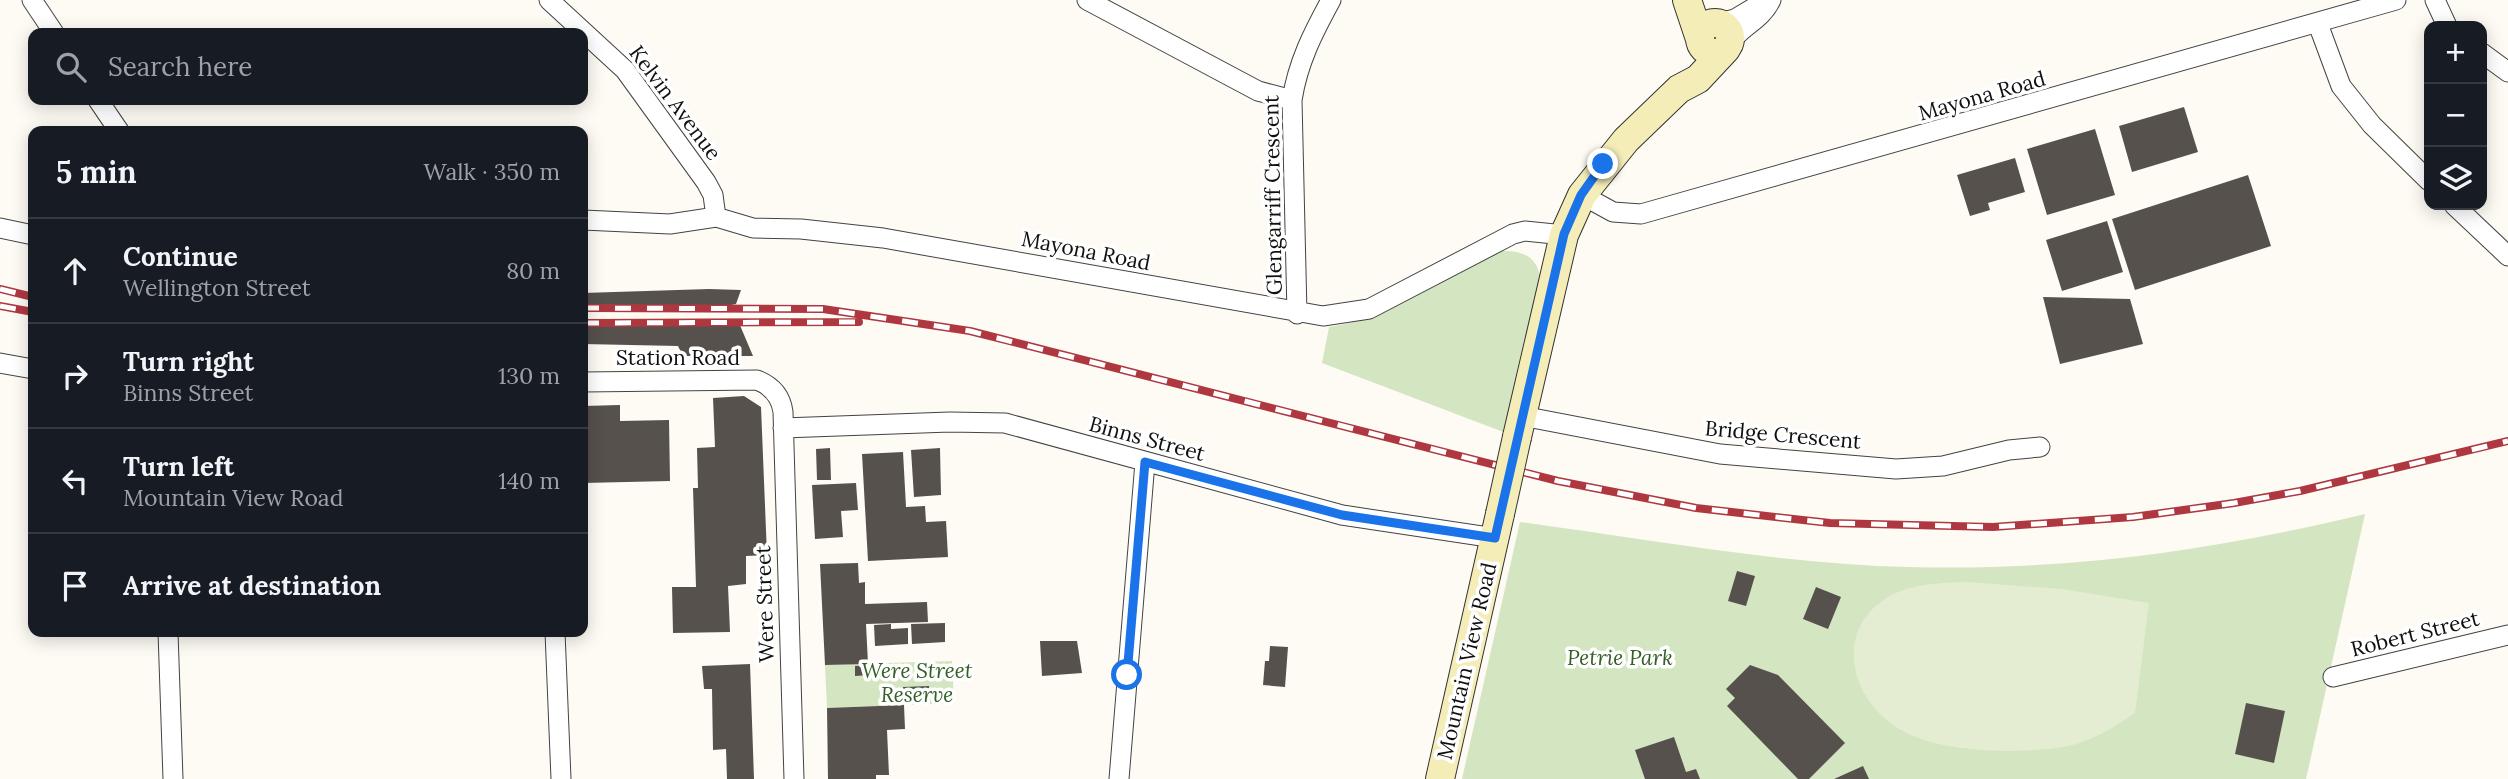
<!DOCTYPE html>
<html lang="en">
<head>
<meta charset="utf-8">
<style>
  :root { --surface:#171b24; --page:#20242c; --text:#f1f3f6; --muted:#9ea1a6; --line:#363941 }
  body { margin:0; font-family:Lora,serif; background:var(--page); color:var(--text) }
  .controls { position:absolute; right:21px; top:21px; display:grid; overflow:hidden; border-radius:14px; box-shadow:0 4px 18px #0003 }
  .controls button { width:63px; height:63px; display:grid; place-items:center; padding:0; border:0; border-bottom:2px solid var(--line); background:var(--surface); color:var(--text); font:35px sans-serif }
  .stop { position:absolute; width:21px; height:21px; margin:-16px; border:5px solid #1a73e8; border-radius:50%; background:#fff }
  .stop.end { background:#1a73e8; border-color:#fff; box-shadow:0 2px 7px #0008 }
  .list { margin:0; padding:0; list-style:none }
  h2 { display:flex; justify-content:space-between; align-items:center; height:91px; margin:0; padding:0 28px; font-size:30px }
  h2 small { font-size:23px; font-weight:400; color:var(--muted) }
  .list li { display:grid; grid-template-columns:46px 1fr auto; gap:21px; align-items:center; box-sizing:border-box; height:105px; padding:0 28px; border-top:2px solid var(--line) }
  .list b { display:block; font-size:26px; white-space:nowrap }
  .list p { margin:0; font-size:23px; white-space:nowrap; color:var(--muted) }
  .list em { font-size:23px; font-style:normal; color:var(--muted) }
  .icon { flex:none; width:38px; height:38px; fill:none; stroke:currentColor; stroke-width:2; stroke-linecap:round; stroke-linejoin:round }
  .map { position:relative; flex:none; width:2508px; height:779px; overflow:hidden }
  .search { position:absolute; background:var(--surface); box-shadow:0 4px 18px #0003; left:28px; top:28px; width:560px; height:77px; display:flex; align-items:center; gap:18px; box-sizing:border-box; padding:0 24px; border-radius:14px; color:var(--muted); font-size:26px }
  .panel { position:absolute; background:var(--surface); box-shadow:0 4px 18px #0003; left:28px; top:126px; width:560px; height:511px; border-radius:14px }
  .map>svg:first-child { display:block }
</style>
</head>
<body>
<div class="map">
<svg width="2508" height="779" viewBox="0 0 2508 779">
  <rect width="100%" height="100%" fill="#fdfbf4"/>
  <path fill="#d4e5c1" d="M1501,251C1521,250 1536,256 1540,276L1506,433L1322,363L1329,327C1401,316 1438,277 1501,251Z
    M2365,514L2306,779H1462L1520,522C1649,539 1779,564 1909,567C2068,571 2211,551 2365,514Z
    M952,661L954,703L827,708L825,665Z"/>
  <path fill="#e4edd1" d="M1968,582L2062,589L2149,603L2135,713C2114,728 2088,743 2063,747C2019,754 1944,753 1905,732C1851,705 1830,630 1890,596C1914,583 1941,583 1968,582Z"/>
  <path fill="#57514d" d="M2184,107L2198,152L2132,172L2119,126Z
    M2095,129L2115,195L2047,215L2027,149Z
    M2015,158L2025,192L1988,203L1990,210L1970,216L1957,175Z
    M2248,175L2271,246L2135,290L2112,219Z
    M2107,221L2123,272L2062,291L2046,240Z
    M709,289L741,290L736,304L731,305L583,306V293Z
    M2043,297L2130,299L2143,344L2060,364Z
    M739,323L753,356H683L678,346L583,344V326Z
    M744,396L761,407L767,555L746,556V584L728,586L730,632L673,633L672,587H696L693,488H698L697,448L715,447L713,398Z
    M620,405V421L669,420L670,481L583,483V406Z
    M830,448L831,480H817L816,449Z
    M940,448L941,495L914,497L911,450Z
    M903,452L906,507L925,506L926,522L946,521L948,557L868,561L862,454Z
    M856,483L858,510L841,511L843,537L815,539L812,485Z
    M858,563L859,583L865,582V604L927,602L928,622L866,624L868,664L825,665L820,564Z
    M1737,571L1755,576L1746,606L1728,601Z
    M1816,587L1841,597L1828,629L1803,619Z
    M945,623V642L912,644L911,624Z
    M891,624V629L908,628V644L875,646L874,625Z
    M1040,641H1077L1082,673L1042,676Z
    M1270,646L1288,647L1285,687L1263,685L1265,661H1269Z
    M750,664L754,779H727L726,749L713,750L712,689H704L702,666Z
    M871,665V675L855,676V666Z
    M1750,665L1778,675L1845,743L1809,779H1798L1727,706L1735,698L1726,689Z
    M929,686L930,703L904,704L903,687Z
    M2246,703L2285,711L2274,763L2235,754Z
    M904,705L905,729L887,730L889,775H876V779H828L827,708Z
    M1674,737L1686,772L1696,769L1700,779H1645L1635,750Z
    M1863,766L1869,779H1834Z"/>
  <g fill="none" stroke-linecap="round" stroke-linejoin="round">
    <g stroke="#434343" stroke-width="21">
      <path id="street" d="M32,0L54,33
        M549,0L625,70L706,182L713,195L716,217
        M1087,0L1258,91L1292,100
        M2435,0L2447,26
        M1720,23L1735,19L1755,7
        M2318,24L2341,86L2372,125L2429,181
        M1729,44C1741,26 1761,21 1771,0
        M2482,53L2508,72
        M98,100L119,131
        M1582,195L1613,212L1641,214L2396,0
        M2454,205L2508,256
        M583,220L670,224L716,217L753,228L801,229L883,238L1323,316L1369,309L1513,234L1525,231L1564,235
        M0,228L33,235
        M1297,314L1292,100C1298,62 1313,33 1331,0
        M0,363L33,369
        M583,382L757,380C772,386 781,396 783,412L794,779
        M1522,416L1720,454L1896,469L1943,466L2009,450L2040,447
        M783,428L950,422L1005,423L1342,515L1495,538
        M168,632L173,779
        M555,632L561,779
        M2333,677L2508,635
        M1119,779L1145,462"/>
    </g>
    <g stroke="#323232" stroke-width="30">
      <path id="secondary" d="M1687,0L1700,39
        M1700 38a15 15 0 1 1 30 0a15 15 0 1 1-30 0Z
        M1517,437L1564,235L1582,195L1626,140L1679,89L1698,79L1726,49
        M1440,779L1500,514"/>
    </g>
    <use href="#street" stroke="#fff" stroke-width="19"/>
    <use href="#secondary" stroke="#f5edb7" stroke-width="28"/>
    <g stroke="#af3840" stroke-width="8">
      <path id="rail" d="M0,289L33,297
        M0,306L33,312
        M583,308L823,309L970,331L1558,481L1696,508L1830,523L1993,527L2133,517L2234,503L2300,491L2508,441
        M583,323L859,322"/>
    </g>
    <use href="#rail" stroke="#fff" stroke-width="5" stroke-dasharray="16" stroke-linecap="butt"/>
    <g stroke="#323232" stroke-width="30" stroke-linecap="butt">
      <path id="secondary-bridge" d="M1500,514L1517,437"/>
    </g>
    <use href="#secondary-bridge" stroke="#f5edb7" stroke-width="28"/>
  </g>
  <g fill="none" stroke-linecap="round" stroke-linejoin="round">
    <path stroke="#1a73e8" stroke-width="9" d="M1127,675L1145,462L1342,515L1495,538L1564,234L1581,195L1603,164"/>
  </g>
  <g text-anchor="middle" stroke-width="7" stroke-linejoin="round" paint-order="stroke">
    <g font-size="21" fill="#101010" stroke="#fff">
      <text transform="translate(1982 96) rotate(-16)" y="7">Mayona Road</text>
      <text transform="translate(675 103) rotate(53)" y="7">Kelvin Avenue</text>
      <text transform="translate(1273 195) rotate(-91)" y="7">Glengarriff Crescent</text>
      <text transform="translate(1086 251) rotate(11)" y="7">Mayona Road</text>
      <text x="678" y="365">Station Road</text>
      <text transform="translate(1783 435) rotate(5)" y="7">Bridge Crescent</text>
      <text transform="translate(1147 439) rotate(15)" y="7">Binns Street</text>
      <text transform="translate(765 604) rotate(-92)" y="7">Were Street</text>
      <text transform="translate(2415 634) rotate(-14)" y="7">Robert Street</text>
      <text transform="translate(1467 661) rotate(-77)" y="7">Mountain View Road</text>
    </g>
    <g font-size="21" font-style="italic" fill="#346027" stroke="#fff">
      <text x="1620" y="665">Petrie Park</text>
      <text x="917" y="678">Were Street<tspan x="917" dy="24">Reserve</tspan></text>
    </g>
  </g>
</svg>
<div class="controls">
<button>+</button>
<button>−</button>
<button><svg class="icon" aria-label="layers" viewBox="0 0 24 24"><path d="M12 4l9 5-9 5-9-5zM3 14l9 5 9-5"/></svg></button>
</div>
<div class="stop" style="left:1127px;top:675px"></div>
<div class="stop end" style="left:1603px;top:164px"></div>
<div class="search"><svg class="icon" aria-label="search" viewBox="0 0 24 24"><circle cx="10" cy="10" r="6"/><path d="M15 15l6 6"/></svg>Search here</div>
<section class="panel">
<h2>5 min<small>Walk · 350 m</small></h2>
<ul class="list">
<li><svg class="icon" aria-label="ahead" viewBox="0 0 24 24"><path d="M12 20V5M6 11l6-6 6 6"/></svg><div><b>Continue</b><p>Wellington Street</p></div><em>80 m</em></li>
<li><svg class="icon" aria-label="right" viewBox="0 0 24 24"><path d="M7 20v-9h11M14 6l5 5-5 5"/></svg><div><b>Turn right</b><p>Binns Street</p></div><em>130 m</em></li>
<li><svg class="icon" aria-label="left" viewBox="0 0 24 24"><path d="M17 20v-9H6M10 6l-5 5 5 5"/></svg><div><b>Turn left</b><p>Mountain View Road</p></div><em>140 m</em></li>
<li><svg class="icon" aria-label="arrive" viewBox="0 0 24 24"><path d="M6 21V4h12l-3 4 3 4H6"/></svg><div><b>Arrive at destination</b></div></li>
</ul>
</section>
</div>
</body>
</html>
